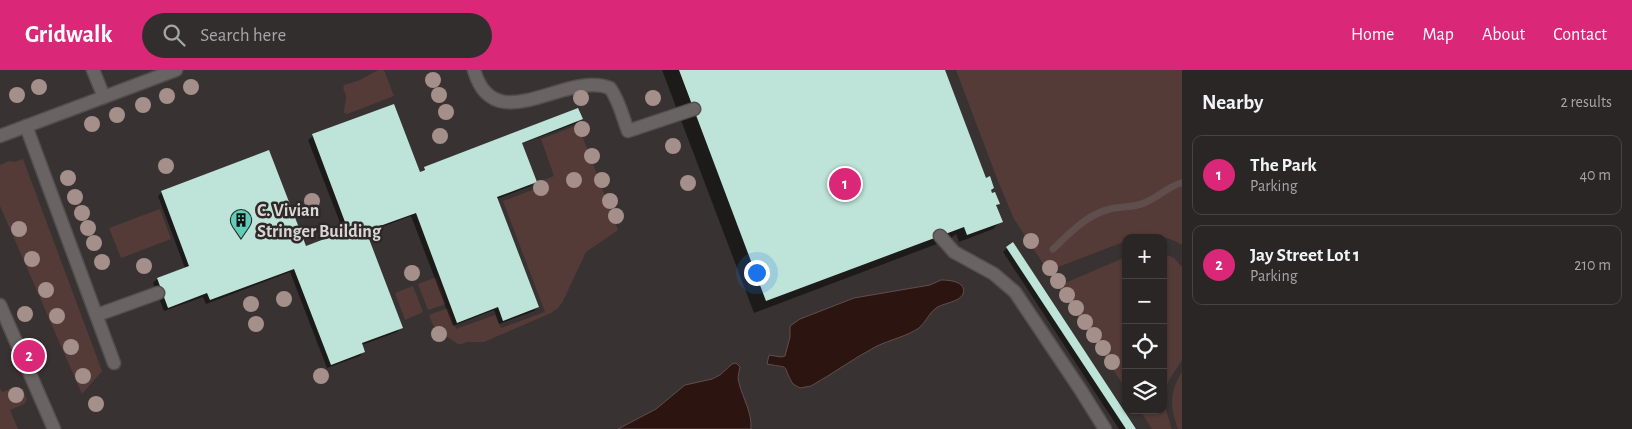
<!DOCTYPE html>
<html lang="en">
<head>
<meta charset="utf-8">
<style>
  :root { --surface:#2a2626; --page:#322e2e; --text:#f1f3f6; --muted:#a5a5a7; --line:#464343; --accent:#db2777 }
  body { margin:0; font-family:"Alegreya Sans",sans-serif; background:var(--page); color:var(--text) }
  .controls { position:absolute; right:15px; bottom:15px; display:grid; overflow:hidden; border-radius:10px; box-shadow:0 1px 4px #0004 }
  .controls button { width:45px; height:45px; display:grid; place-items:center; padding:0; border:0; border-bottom:1px solid var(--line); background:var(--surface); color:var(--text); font:25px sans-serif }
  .you { position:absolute; left:756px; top:202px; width:18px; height:18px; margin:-12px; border:4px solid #fff; border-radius:50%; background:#1a73e8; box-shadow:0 0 0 8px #1a73e833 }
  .badge { display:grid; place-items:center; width:32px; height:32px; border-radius:50%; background:var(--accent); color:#fff; font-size:16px; font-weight:700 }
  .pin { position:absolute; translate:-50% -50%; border:2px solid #fff; box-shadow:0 1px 5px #0006 }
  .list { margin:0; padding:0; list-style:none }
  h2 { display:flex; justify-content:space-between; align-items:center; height:65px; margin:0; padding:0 20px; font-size:21px }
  h2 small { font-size:16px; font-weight:400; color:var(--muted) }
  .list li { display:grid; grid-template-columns:32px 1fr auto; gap:15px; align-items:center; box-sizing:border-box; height:80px; margin:0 10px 10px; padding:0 10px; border:1px solid var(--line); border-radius:10px }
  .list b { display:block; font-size:19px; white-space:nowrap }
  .list p { margin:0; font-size:16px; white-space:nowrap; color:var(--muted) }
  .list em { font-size:16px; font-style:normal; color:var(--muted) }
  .icon { flex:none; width:28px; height:28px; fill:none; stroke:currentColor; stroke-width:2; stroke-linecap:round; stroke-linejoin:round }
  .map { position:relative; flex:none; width:1182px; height:359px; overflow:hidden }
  header { display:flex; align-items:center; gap:30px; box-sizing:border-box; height:70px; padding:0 25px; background:var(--accent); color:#fff }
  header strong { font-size:24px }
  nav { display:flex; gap:28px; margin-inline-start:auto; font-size:18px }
  .search { width:350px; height:45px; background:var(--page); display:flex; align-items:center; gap:12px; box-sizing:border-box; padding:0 18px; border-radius:28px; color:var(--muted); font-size:19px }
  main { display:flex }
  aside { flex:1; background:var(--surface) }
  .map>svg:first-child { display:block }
</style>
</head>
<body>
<header>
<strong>Gridwalk</strong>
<div class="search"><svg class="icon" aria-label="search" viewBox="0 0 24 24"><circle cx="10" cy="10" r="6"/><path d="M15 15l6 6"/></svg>Search here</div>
<nav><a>Home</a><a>Map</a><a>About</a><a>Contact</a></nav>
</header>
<main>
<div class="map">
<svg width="1182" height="359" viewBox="0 0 1182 359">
  <rect width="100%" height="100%" fill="#383332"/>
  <path fill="#543b37" d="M378,0H384L394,26L347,44L344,43C343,38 347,32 346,26C345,21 342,20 344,15L360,10Z
    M956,0H1182V175C1159,161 1149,168 1126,168V171L1048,201L1014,149L998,111Z
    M578,55L618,160L586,182L563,231L558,238L551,243L484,272H467L462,274H458L438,261L433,255L429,245L448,238L456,259L495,245L501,258L545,242L503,131L543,116L541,111L554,106L541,69Z
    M23,89L102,301L82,324L0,136V95L9,91L14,92Z
    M160,139L171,169L121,188L109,158Z
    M1163,183L1174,188L1182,197V290L1169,310L1164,326V334L1172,359H1152L1140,340H1163Z
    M1126,187V319L1058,216Z
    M437,207L446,234L428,240L418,214Z
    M413,216L423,242L405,250L395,223Z
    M1182,302V359H1178C1170,337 1169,323 1182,302Z
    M16,317L23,319L27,330L24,334L10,340L18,359H0V318L2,322Z"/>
  <path fill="#2c1411" stroke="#604e4c" d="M941,210C948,210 967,211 963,224C960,232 943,233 936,238C929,243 926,252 919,258C907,266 890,270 877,276C854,288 834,303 811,316L800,318L793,314C780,293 794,299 767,294L769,285L781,287L785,286L790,267V256L800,249L854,228L930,215Z
    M736,293L740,297C739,303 737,307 739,313C743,329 752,342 751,359H618L656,339L685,315L712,309L720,305L732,294Z"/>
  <path fill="#0007" d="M662,0H943L984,107L993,118L990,121L998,134L996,137L1001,151L993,159L959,172L956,164L950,169L754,243Z
    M393,36L419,104L425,98L581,49L577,53L521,74L535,112L531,116L497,129L538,237L534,241L499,254L494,240L453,256L411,146L366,163L401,258L397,262L362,275L364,281L360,286L327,298L290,202L206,234L203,227L164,241L153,213L157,209L185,198L158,126L162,122L305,178L344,163L308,70L313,66Z
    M1007,178L1134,359H1119L1003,182Z"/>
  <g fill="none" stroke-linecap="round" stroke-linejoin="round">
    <path stroke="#604e4c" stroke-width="7" d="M1053,179C1070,163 1086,145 1110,139C1121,136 1133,138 1144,133C1158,128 1167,117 1181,113"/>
  </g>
  <path fill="#bee3d9" d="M679,0H945L986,108L990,106L994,118L991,120L992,123L995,122L1000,134L996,135L1003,152L967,165L964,157L766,231Z
    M394,34L420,102L425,100L424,97L578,38L583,49L522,73L537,112L497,127L539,237L503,251L498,237L457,253L416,143L366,161L403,258L362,273L365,282L331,295L294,199L210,230L207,223L168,238L157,208L189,196L161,121L269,80L306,176L348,160L312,64Z
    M1013,172L1136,359H1126L1006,177Z"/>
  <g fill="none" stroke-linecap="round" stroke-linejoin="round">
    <g stroke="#534f4e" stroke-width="15">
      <path id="service" d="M93,0L104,27
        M474,0C494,71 566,0 610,18C619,30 623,48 628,61L694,39
        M26,56L114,293
        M940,166L954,182L994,204L1015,222L1080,319L1105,359
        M0,235L54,359
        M97,245L158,223"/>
    </g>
    <g stroke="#534f4e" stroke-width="15">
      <path id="minor" d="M0,66L176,0"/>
    </g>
    <use href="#service" stroke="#696463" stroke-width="12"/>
    <use href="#minor" stroke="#696463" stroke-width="12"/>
  </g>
  <g fill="#a58f8b">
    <circle cx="433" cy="10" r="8"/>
    <circle cx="39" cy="17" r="8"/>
    <circle cx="191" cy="17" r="8"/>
    <circle cx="17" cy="25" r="8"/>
    <circle cx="439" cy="25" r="8"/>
    <circle cx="167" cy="26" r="8"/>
    <circle cx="581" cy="28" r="8"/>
    <circle cx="653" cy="28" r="8"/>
    <circle cx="143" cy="35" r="8"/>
    <circle cx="446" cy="42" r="8"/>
    <circle cx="117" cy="45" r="8"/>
    <circle cx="92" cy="54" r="8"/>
    <circle cx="582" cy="59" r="8"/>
    <circle cx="440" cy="66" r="8"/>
    <circle cx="673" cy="76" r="8"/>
    <circle cx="592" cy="86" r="8"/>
    <circle cx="166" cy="96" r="8"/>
    <circle cx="68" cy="108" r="8"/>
    <circle cx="574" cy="110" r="8"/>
    <circle cx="602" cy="110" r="8"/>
    <circle cx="688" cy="113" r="8"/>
    <circle cx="541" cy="118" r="8"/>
    <circle cx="75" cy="127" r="8"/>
    <circle cx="312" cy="131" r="8"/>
    <circle cx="610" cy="131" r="8"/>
    <circle cx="82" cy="143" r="8"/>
    <circle cx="616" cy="146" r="8"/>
    <circle cx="88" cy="158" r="8"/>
    <circle cx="19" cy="159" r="8"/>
    <circle cx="1031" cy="171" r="8"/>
    <circle cx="94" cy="173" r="8"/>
    <circle cx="32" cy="189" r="8"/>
    <circle cx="102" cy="192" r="8"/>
    <circle cx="144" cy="196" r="8"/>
    <circle cx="1050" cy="198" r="8"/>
    <circle cx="412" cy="203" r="8"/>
    <circle cx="1058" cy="211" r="8"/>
    <circle cx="46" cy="220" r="8"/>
    <circle cx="1067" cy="225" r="8"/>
    <circle cx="284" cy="229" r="8"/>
    <circle cx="251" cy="234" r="8"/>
    <circle cx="1076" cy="238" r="8"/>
    <circle cx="25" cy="244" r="8"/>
    <circle cx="57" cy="246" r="8"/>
    <circle cx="1085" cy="252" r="8"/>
    <circle cx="256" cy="254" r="8"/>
    <circle cx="439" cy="264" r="8"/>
    <circle cx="1094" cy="265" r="8"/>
    <circle cx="71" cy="277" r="8"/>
    <circle cx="1103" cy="278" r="8"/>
    <circle cx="1112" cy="292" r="8"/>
    <circle cx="83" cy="306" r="8"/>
    <circle cx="321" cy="306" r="8"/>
    <circle cx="16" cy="325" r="8"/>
    <circle cx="96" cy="334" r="8"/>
  </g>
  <defs>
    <g id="building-pin" transform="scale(1.125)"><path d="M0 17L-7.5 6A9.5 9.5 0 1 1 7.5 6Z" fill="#5eceb8" stroke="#2e2928"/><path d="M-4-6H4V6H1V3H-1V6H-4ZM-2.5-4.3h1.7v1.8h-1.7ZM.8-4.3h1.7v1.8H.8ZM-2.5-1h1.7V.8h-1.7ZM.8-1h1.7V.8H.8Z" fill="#111"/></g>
  </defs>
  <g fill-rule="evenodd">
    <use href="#building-pin" x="241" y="150"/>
  </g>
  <g text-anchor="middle" stroke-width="5" stroke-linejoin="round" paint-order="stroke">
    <g font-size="18" font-weight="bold" fill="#d9d6d5" stroke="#2e2928" text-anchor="start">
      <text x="257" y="146">C. Vivian<tspan x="257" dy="21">Stringer Building</tspan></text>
    </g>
  </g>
</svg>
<div class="controls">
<button>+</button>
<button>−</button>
<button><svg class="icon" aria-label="locate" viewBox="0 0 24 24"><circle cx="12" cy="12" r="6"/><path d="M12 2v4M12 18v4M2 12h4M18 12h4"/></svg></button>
<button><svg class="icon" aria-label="layers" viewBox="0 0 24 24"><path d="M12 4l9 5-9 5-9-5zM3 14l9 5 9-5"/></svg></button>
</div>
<div class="you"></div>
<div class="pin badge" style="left:845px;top:114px">1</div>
<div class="pin badge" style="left:29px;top:286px">2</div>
</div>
<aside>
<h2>Nearby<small>2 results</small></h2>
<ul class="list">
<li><span class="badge">1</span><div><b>The Park</b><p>Parking</p></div><em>40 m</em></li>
<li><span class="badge">2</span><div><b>Jay Street Lot 1</b><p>Parking</p></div><em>210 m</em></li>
</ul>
</aside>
</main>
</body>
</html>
